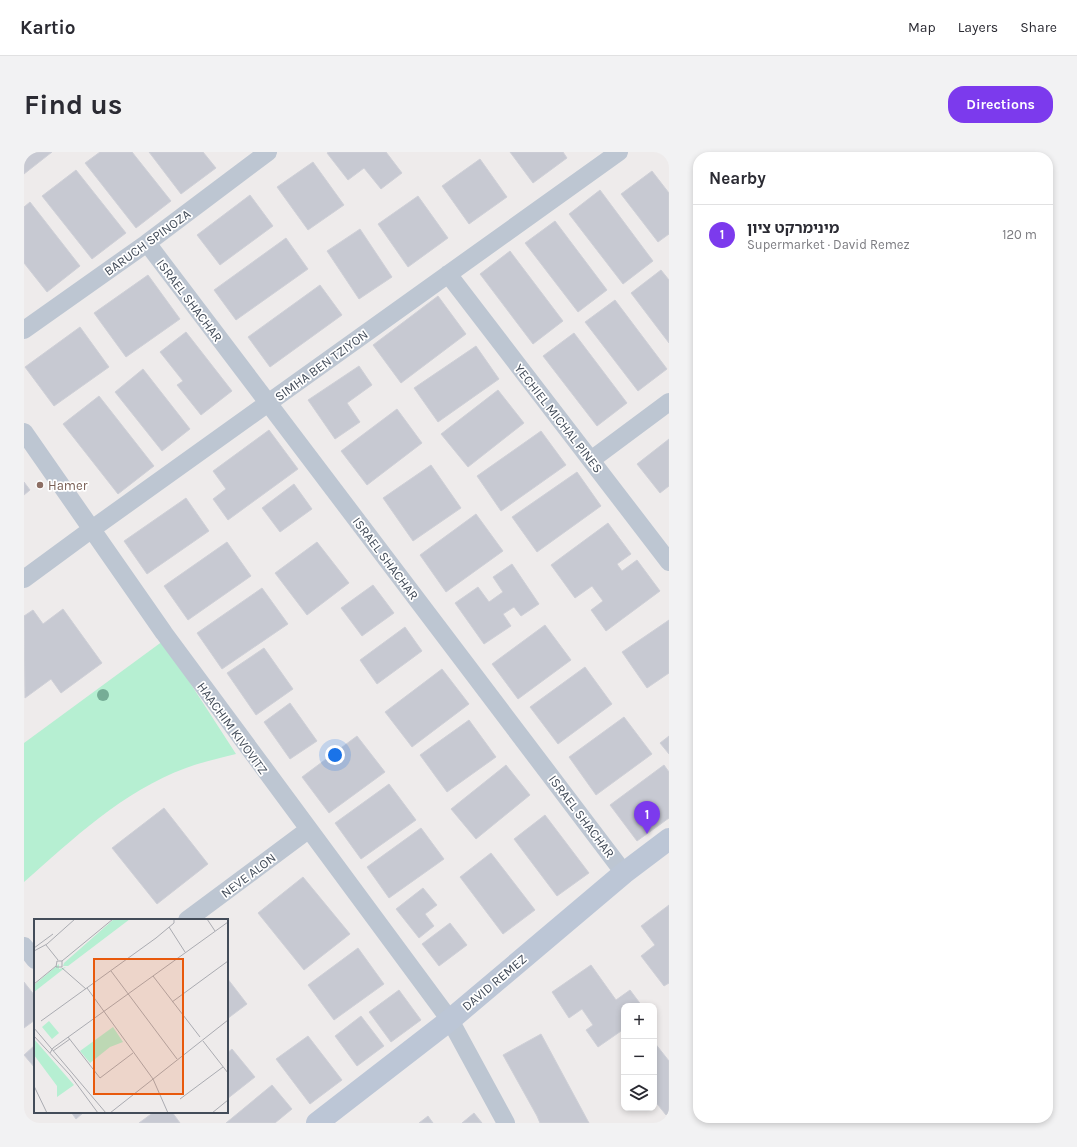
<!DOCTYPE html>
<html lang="en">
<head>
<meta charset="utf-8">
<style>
  :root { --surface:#fff; --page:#f2f2f3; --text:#2b2b33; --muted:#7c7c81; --line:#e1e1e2; --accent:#7c3aed }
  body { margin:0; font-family:Karla,"Noto Sans Hebrew",sans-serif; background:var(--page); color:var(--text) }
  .controls { position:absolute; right:12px; bottom:12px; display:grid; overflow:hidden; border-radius:8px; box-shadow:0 2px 6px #0003 }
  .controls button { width:36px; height:36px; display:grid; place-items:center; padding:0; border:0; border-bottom:1px solid var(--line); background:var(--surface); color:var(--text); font:20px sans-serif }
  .you { position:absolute; left:311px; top:603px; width:14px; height:14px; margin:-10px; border:3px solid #fff; border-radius:50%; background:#1a73e8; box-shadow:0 0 0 6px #1a73e833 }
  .badge { display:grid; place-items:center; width:26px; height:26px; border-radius:50%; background:var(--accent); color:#fff; font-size:13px; font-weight:700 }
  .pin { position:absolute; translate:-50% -33px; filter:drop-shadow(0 1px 2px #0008) }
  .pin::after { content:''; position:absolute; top:21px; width:14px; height:12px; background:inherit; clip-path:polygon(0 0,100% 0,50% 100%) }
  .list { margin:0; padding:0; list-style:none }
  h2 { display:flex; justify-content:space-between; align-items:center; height:52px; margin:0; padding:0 16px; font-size:17px }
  h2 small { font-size:13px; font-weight:400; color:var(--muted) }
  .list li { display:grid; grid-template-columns:26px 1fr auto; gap:12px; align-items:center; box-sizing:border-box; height:60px; padding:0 16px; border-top:1px solid var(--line) }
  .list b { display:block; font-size:15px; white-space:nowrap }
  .list p { margin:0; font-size:13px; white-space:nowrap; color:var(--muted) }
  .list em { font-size:13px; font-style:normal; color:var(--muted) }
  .icon { flex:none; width:22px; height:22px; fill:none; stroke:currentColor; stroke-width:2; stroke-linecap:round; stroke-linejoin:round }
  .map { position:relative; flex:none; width:645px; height:971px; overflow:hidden; border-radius:16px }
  header { display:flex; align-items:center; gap:24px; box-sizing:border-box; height:56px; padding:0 20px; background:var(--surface); border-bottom:1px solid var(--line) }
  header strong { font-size:19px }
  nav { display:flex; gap:22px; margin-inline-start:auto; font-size:14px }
  .intro { display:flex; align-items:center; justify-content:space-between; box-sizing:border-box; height:96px; padding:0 24px }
  h1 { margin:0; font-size:28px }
  .button { padding:10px 18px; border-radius:16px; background:var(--accent); color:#fff; font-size:14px; font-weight:700 }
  main { display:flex; gap:24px; padding:0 24px }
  aside { flex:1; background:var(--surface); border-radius:16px; box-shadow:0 2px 6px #0003 }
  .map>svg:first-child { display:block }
</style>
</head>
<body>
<header>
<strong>Kartio</strong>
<nav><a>Map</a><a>Layers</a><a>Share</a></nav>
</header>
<div class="intro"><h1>Find us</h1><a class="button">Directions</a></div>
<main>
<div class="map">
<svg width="645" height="971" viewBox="0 0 645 971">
  <rect width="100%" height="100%" fill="#eeebeb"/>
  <path fill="#b6efd2" d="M139,489L212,602C196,606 178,610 162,616C99,639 49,687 0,730V591Z"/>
  <path fill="#c7c9d2" stroke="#cfd0d7" d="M0,0H28L0,22Z
    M76,0H108L147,49L112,76L61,11Z
    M125,0H179L192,16L157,42Z
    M305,0H362L378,21L357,37L340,16L324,28L303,1Z
    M486,0H539L543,6L509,31Z
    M456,7L483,45L445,72L418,34Z
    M289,10L320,53L284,78L253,35Z
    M52,18L102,81L68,107L18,44Z
    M628,19L645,41V82L634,90L597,42Z
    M576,38L629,109L599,132L545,62Z
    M226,43L249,74L196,113L173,83Z
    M394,44L424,86L384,115L354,72Z
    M6,50L56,114L23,140L0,111V55Z
    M531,69L583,138L554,160L501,91Z
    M336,77L368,125L335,147L303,99Z
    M262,86L284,117L212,168L190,138Z
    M486,99L539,169L509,192L456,122Z
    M637,118L645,128V191L607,141Z
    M124,123L156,167L102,205L70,161Z
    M296,133L318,163L246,215L224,185Z
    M414,144L442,182L377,231L349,193Z
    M591,148L643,217L614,239L561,170Z
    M56,175L85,215L30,254L1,215Z
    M162,180L208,239L177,263L153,233L159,229L136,200Z
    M550,181L603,251L573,274L519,204Z
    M452,194L475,227L414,270L390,236Z
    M335,214L348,233L323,251L336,270L311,287L284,248Z
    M119,217L166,277L138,299L91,240Z
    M474,238L500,271L444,315L417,282Z
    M75,244L130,314L94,342L39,272Z
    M373,257L398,291L343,333L317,299Z
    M245,278L274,317L204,368L189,347L202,337L189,319Z
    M517,279L542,313L477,359L453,324Z
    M645,287V334L636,341L613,312Z
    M407,313L437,356L389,389L359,346Z
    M553,320L577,354L513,400L488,365Z
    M0,330L6,338L0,343Z
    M270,332L288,357L256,380L238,356Z
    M162,346L185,379L123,422L100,389Z
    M452,362L479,399L422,440L396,403Z
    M584,371L607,402L593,412L598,419L613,408L636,439L582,479L567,458L579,449L568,434L551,446L527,413Z
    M203,390L227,424L164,468L140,434Z
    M293,390L325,431L283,463L251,421Z
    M488,412L515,452L497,464L490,455L479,462L487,474L460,492L431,451L454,435L465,450L479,440L469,425Z
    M349,433L370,461L338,484L317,456Z
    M238,436L264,472L198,517L173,481Z
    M39,457L78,511L37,541L27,527L1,546L0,464L9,458L19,472Z
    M645,468V521L623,536L598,500Z
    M521,473L547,508L494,547L468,512Z
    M381,475L398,499L353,532L336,508Z
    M240,496L269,537L232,563L203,521Z
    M561,515L588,552L534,592L506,555Z
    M418,517L445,552L388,595L361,560Z
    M266,551L293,589L266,607L240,570Z
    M600,565L628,602L572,643L545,605Z
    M445,568L472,605L423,640L396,603Z
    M333,584L361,620L305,661L278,625Z
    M645,584V602L636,591Z
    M482,613L506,643L452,687L427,657Z
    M640,613L645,620V666L613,689L586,653Z
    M365,632L392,668L337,707L311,671Z
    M140,656L184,712L133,752L88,696Z
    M521,663L565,721L533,744L490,687Z
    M397,676L420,707L365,746L343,715Z
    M467,701L511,758L479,782L436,725Z
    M279,725L326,782L280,818L234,761Z
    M399,736L413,753L401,762L410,774L395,786L372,757Z
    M645,753V831L640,834L617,804L631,793L617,774Z
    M426,771L443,793L415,814L398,792Z
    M334,796L360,832L310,868L284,833Z
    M567,813L592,848L606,838L618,854H600V877L574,895L562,878L569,873L558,857L545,866L528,840Z
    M203,826L223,852L203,867Z
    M0,830L11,844V868L0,876Z
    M375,838L397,868L367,890L345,860Z
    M337,864L360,894L333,914L311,884Z
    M517,882L565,971H516L513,964L479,903Z
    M284,884L318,928L286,952L252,907Z
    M630,890L645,909V960L642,963L630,948Z
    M11,893V916L0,903Z
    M208,897L231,925L203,947V901Z
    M248,933L268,957L251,971H202Z
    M47,960H60L52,967Z
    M130,960H148L156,971H115Z
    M450,961L458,971H438Z
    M404,964L409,971H395Z"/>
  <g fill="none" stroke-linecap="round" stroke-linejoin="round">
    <path stroke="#bdc6d2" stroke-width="18" d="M123,91L600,721
      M424,122L645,410
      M0,178L123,91L244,0
      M0,280L140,481L426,868L482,971
      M567,308L645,250
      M0,427L68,377L595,0
      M163,768L284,678
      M0,794L11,808"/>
    <path stroke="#bcc6d6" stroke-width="22" d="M293,971L426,868L600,721L645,687"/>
  </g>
  <circle fill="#76ad96" cx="79" cy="543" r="6"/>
  <circle fill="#8d6e63" stroke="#fff" stroke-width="1.5" cx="16" cy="333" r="4"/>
  <g text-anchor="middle" stroke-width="3.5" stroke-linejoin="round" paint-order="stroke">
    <g font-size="13" fill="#434c59" stroke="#fff">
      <text transform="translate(123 90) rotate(-36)" y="5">BARUCH SPINOZA</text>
      <text transform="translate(166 148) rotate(53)" y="5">ISRAEL SHACHAR</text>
      <text transform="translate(297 213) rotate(-36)" y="5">SIMHA BEN TZIYON</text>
      <text transform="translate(535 266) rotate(52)" y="5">YECHIEL MICHAL PINES</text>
      <text transform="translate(362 406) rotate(53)" y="5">ISRAEL SHACHAR</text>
      <text transform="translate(209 576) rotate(54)" y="5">HAACHIM KIVOVITZ</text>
      <text transform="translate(558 664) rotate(53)" y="5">ISRAEL SHACHAR</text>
      <text transform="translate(224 723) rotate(-37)" y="5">NEVE ALON</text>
      <text transform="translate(470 830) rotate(-40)" y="5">DAVID REMEZ</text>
    </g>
    <g font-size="13" fill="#785e54" stroke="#fff" text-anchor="start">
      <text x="24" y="338">Hamer</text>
    </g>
  </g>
  <g transform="translate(10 767)">
    <rect width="194" height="194" fill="#eeebeb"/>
    <path d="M80,0H96L34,47H29L30,44ZM25,45V50L32,48L0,73V66ZM15,102L25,114L18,120L8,108ZM79,108L89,123L76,128L56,144L46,132ZM0,120L40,166L23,178V167L0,136Z" fill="#b6efd2"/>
    <path fill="none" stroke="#aaabb1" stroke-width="1" d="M173,0L181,12M135,8L151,33M12,26L24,41M0,29L19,15M0,32L13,25L41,0M28,42V48H22L23,42H28L79,0M28,49L52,70M77,52L143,140M119,57L166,118M0,65L22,47M53,69L119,160L134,194M138,83L194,42M7,102L122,19L140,4V0M0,109L72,194M0,117L36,156L64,194M34,118L66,159L99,134M169,122L194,154M19,132L36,120M16,134L19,129L194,3M0,167L13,194M146,180L189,148M76,194L194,101M178,194L194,181"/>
    <path fill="#e8590c" fill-opacity="0.15" stroke="#e8590c" stroke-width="2" d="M60,40H149V175H60Z"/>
    <rect width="194" height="194" fill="none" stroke="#434c59" stroke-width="2"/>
  </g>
</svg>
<div class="controls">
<button>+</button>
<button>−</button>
<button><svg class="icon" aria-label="layers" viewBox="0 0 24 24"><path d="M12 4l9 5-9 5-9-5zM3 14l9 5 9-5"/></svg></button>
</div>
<div class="you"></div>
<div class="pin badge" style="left:623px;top:682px">1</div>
</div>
<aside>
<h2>Nearby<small></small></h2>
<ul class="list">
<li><span class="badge">1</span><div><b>מינימרקט ציון</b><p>Supermarket · David Remez</p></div><em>120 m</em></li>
</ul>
</aside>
</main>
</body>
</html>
